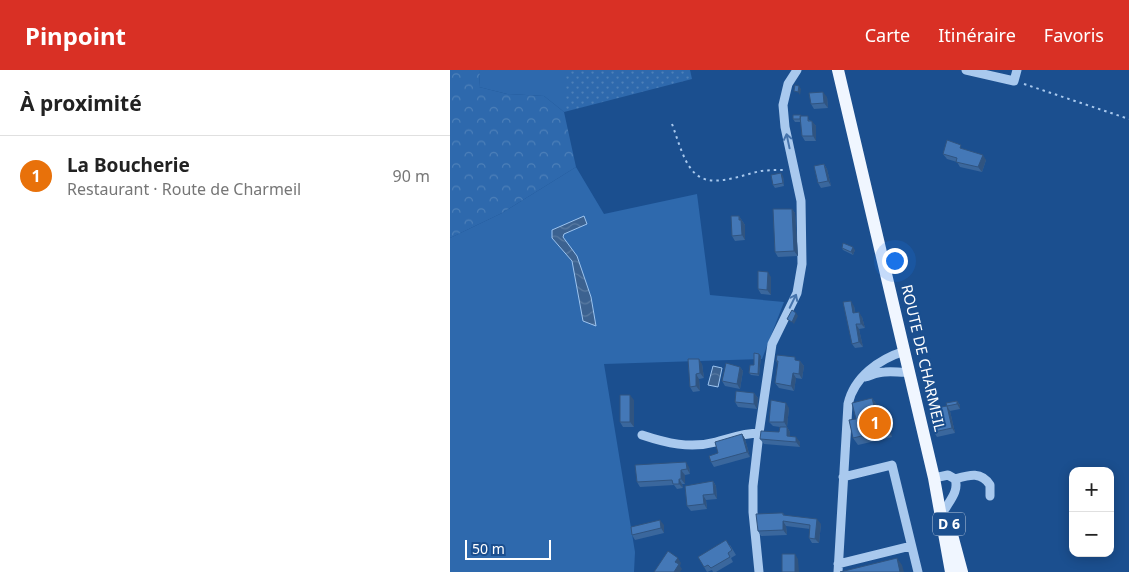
<!DOCTYPE html>
<html lang="fr">
<head>
<meta charset="utf-8">
<style>
  :root { --surface:#fff; --page:#f2f2f2; --text:#222; --muted:#767676; --line:#e0e0e0; --accent:#d93025 }
  body { margin:0; font-family:"Noto Sans",sans-serif; background:var(--page); color:var(--text) }
  .controls { position:absolute; right:15px; bottom:15px; display:grid; overflow:hidden; border-radius:10px; box-shadow:0 2px 12px #0003 }
  .controls button { width:45px; height:45px; display:grid; place-items:center; padding:0; border:0; border-bottom:1px solid var(--line); background:var(--surface); color:var(--text); font:25px sans-serif }
  .scale { position:absolute; left:15px; bottom:12px; width:86px; box-sizing:border-box; padding-left:5px; border:2px solid #fff; border-top:0; font-size:14px; line-height:18px; white-space:nowrap; color:#fff; -webkit-text-stroke:4px #1b4f8f; paint-order:stroke }
  .you { position:absolute; left:444px; top:190px; width:18px; height:18px; margin:-12px; border:4px solid #fff; border-radius:50%; background:#1a73e8; box-shadow:0 0 0 8px #1a73e833 }
  .badge { display:grid; place-items:center; width:32px; height:32px; border-radius:50%; background:var(--accent); color:#fff; font-size:16px; font-weight:700 }
  .pin { position:absolute; translate:-50% -50%; border:2px solid #fff; box-shadow:0 1px 5px #0006 }
  .list { margin:0; padding:0; list-style:none }
  h2 { display:flex; justify-content:space-between; align-items:center; height:65px; margin:0; padding:0 20px; font-size:21px }
  h2 small { font-size:16px; font-weight:400; color:var(--muted) }
  .list li { display:grid; grid-template-columns:32px 1fr auto; gap:15px; align-items:center; box-sizing:border-box; height:80px; padding:0 20px; border-top:1px solid var(--line) }
  .list b { display:block; font-size:19px; white-space:nowrap }
  .list p { margin:0; font-size:16px; white-space:nowrap; color:var(--muted) }
  .list em { font-size:16px; font-style:normal; color:var(--muted) }
  .map { position:relative; flex:none; width:679px; height:502px; overflow:hidden }
  header { display:flex; align-items:center; gap:30px; box-sizing:border-box; height:70px; padding:0 25px; background:var(--accent); color:#fff }
  header strong { font-size:24px }
  nav { display:flex; gap:28px; margin-inline-start:auto; font-size:18px }
  main { display:flex }
  aside { flex:1; background:var(--surface) }
  .map>svg:first-child { display:block }
</style>
</head>
<body>
<header>
<strong>Pinpoint</strong>
<nav><a>Carte</a><a>Itinéraire</a><a>Favoris</a></nav>
</header>
<main>
<aside>
<h2>À proximité<small></small></h2>
<ul class="list">
<li><span class="badge" style="background:#e8710a">1</span><div><b>La Boucherie</b><p>Restaurant · Route de Charmeil</p></div><em>90 m</em></li>
</ul>
</aside>
<div class="map">
<svg width="679" height="502" viewBox="0 0 679 502">
  <defs>
    <pattern id="forest-crowns" width="20" height="18" patternUnits="userSpaceOnUse" patternTransform="scale(1.25)"><rect width="20" height="18" fill="#2e69ad"/><path d="M2 6a3 3 0 1 1 6 0M12 15a3 3 0 1 1 6 0" fill="none" stroke="#4d80b9"/></pattern>
    <pattern id="park-dots" width="8" height="8" patternUnits="userSpaceOnUse" patternTransform="scale(1.25)"><rect width="8" height="8" fill="#2e69ad"/><path d="M2 2h.1M6 6h.1" fill="none" stroke="#4d80b9" stroke-width="1.8" stroke-linecap="round"/></pattern>
    <pattern id="water-waves" width="16" height="10" patternUnits="userSpaceOnUse" patternTransform="scale(1.25)"><rect width="16" height="10" fill="#3c6290"/><path d="M0 5q4-4 8 0t8 0" fill="none" stroke="#597aa1"/></pattern>
  </defs>
  <rect width="100%" height="100%" fill="#1b4f8f"/>
  <path fill="#2e69ad" d="M30,0H114V42L94,26L57,24L29,17Z
    M126,97L154,144L247,124L260,225L334,232L312,289L154,294L185,482L184,502H0V168L52,143Z"/>
  <path fill="url(#forest-crowns)" d="M0,0H30L29,17L57,24L94,26L114,42L126,97L52,143L0,168Z"/>
  <path fill="url(#park-dots)" d="M114,0H240L242,9L114,42Z"/>
  <path fill="url(#water-waves)" stroke="#9cc4f0" d="M134,146L137,154L114,164L113,167L127,186L141,227L146,256L133,251L122,191L102,168V160Z
    M263,296L272,298L268,317L258,315Z"/>
  <g fill="none" stroke-linecap="round" stroke-linejoin="round">
    <path stroke="#a9c9ee" stroke-width="2" stroke-dasharray="2.5 4" stroke-linecap="butt" d="M574,14L679,49
      M222,54C227,67 233,90 242,100C258,121 290,105 311,101C319,100 327,100 335,100"/>
    <path stroke="#a9c9ee" stroke-width="9" d="M516,0L564,11L567,0
      M415,307C422,305 428,302 435,302C444,301 451,303 460,302
      M192,365C216,373 240,379 266,372C281,368 294,363 309,363
      M393,407L442,395L468,502
      M484,408L498,405L505,409C509,420 501,429 495,439
      M505,409C519,405 531,401 540,415V426
      M388,494L461,476
      M309,502L303,442V416L309,363L322,274L347,223L352,194L351,131L335,57L333,35L338,14L347,0
      M388,502L398,334C404,307 429,289 455,281"/>
    <path stroke="#f0f6ff" stroke-width="12" d="M388,0L484,408L501,502
      M501,461L512,502"/>
  </g>
  <path fill="#3a679d" d="M377,27L378,38L364,39L361,34Z
    M352,46L361,51L366,56V71H355L352,66L351,52H345L343,49Z
    M514,79L536,90L532,102L510,97L507,92L497,89L493,84Z
    M374,94L377,99L381,116L371,118L368,113Z
    M333,106L334,116L325,118L323,115Z
    M342,139L345,143L348,186L328,187L325,182Z
    M289,146L295,155V170L285,171L282,166Z
    M392,178L405,180L403,185L393,180Z
    M321,207V225L311,224L308,219Z
    M404,236L405,242L412,247L415,258L409,259L413,277L405,278L402,274Z
    M311,286L309,306L301,305L299,303L304,295Z
    M238,289L252,294L254,308L249,309L250,321L243,322L240,317Z
    M326,291H350L354,296L352,309L346,308L344,321L329,318L325,313L328,294Z
    M290,297L293,301L290,319L275,316L272,311Z
    M304,323L308,328L307,339L288,337L285,332Z
    M422,328L427,335L429,343L433,342L438,349L442,367L408,375L403,368L406,349Z
    M184,330V357H173L170,352Z
    M507,331L510,335V339L500,341L505,363L487,367L484,362L497,336Z
    M339,338L337,357L340,362V366L350,372V377L314,374L310,369L329,362L330,357L323,356L319,352Z
    M292,364L295,369L300,387L264,397L261,392L268,383Z
    M239,397L240,404L235,405V414H232L233,418L227,419L224,415L190,417L187,412Z
    M263,411L266,416L267,429L256,430L257,439L241,441L237,436Z
    M333,443L335,446L371,454L369,473H362L359,468L360,459L336,456L337,465L311,466L308,461Z
    M214,455V463L185,470L182,465Z
    M280,475L286,485L281,488L283,492L266,502H263L262,500L257,502L254,497Z"/>
  <path fill="#305480" d="M349,16L351,19L350,25L348,22Z
    M373,22L377,27L378,38L374,33Z
    M362,51L366,56V71L363,66Z
    M533,85L536,90L532,102L528,97Z
    M374,94L377,99L381,116L378,111Z
    M331,103L333,106L334,116L333,113Z
    M342,139L345,143L348,186L344,181Z
    M289,146L295,155V170L292,165Z
    M403,177L405,180L403,185L401,182Z
    M318,202L321,207V225L317,220Z
    M401,231L404,236L406,248L403,243Z
    M409,242L412,247L415,258L411,254Z
    M346,243L348,246L344,254L342,252Z
    M406,254L409,259L413,277L409,272Z
    M309,284L311,286L309,306L308,304Z
    M249,289L252,294L254,308L250,303Z
    M350,291L354,296L352,309L349,304Z
    M290,297L293,301L290,319L287,314Z
    M343,303L346,308L344,321L341,316Z
    M246,304L249,309L250,321L246,316Z
    M304,323L308,328L307,339L304,334Z
    M180,325L184,330V357L180,352Z
    M422,328L427,335L431,351L426,344Z
    M507,331L510,335V339L507,334Z
    M336,333L339,338L337,357L334,352Z
    M497,336L500,341L505,363L502,358Z
    M433,342L438,349L442,367L437,360Z
    M337,357L340,362V371L337,366Z
    M292,364L295,369L300,387L297,382Z
    M346,367L350,372V377L346,372Z
    M236,392L239,397L240,404L237,399Z
    M231,400L235,405V414L231,409Z
    M229,409L232,414L233,418L229,414Z
    M263,411L266,416L267,429L264,424Z
    M253,425L256,430L257,439L254,434Z
    M367,449L371,454L369,473L365,469Z
    M210,450L214,455V463L211,458Z
    M333,451L336,456L337,465L333,460Z
    M345,484L348,489L349,502H345Z
    M228,488L231,493L230,496L232,499L230,502H224L225,492Z
    M447,488L452,495L454,502H450Z"/>
  <path fill="#4478b7" stroke="#305480" d="M345,15L349,16L348,22L344,21Z
    M373,22L374,33L361,34L359,23Z
    M343,45H351L350,49H343Z
    M350,46H358V51H362L363,66H352Z
    M497,70L511,75L510,78L533,85L528,97L506,92L507,88L493,84Z
    M374,94L378,111L368,113L364,96Z
    M331,103L333,113L323,115L321,105Z
    M323,139H342L344,181L325,182Z
    M281,146H289V150H291L292,165L282,166Z
    M393,173L403,177L401,182L392,178Z
    M308,201L318,202L317,220L308,219Z
    M401,231L403,243L409,242L411,254H406L409,272L402,274L393,232Z
    M342,240L346,243L342,252L337,249Z
    M304,283L309,284L308,304L299,303L300,295H304Z
    M327,285L345,287V290L350,291L349,304L343,303L341,316L325,313L328,291H326Z
    M238,289H249L250,303L246,304V316L240,317Z
    M276,293L290,297L287,314L272,311Z
    M286,321L304,323V334L285,332Z
    M170,325H180V352H170Z
    M422,328L426,344L433,342L437,360L403,368L399,350L406,349L402,333Z
    M321,330L336,333L334,352H319Z
    M507,331V334L497,336L496,333Z
    M497,336L502,358L484,362L479,339Z
    M330,357H337V366L346,367V372L310,369L311,361L329,362Z
    M292,364L297,382L261,392L259,386L268,383L265,372Z
    M236,392L237,399L231,400V409H229V414H223L222,410L187,412L185,395Z
    M263,411L264,424L253,425L254,434L237,436L235,416Z
    M330,443H333V445L367,449L365,469L359,468L360,455L333,451V460L308,461L306,444Z
    M210,450L211,458L182,465L181,457Z
    M276,470L282,480L278,483L280,487L261,498L258,495L254,497L248,487Z
    M218,481L228,488L225,492L229,494L224,502H204Z
    M332,484H345V502H332Z
    M447,488L450,502H390Z"/>
  <defs><path id="oneway-shaft" d="M-6 0H5M1.5-3L5.5 0L1.5 3" fill="none" stroke-width="1.6" stroke-linecap="round" stroke-linejoin="round" transform="scale(1.25)"/></defs>
  <g stroke="#4674ac">
    <use href="#oneway-shaft" transform="translate(338 71) rotate(-102)"/>
    <use href="#oneway-shaft" transform="translate(343 231) rotate(-64)"/>
  </g>
  <g text-anchor="middle" stroke-width="4" stroke-linejoin="round" paint-order="stroke">
    <rect fill="#1b4f8f" stroke="#bbcadd" stroke-width="1" x="483" y="442.5" width="32" height="23" rx="4"/>
    <g font-size="14" font-weight="bold" fill="#fff">
      <text x="499" y="459">D 6</text>
    </g>
    <g font-size="15" fill="#fff" stroke="#1b4f8f">
      <text transform="translate(473 288) rotate(77)" y="5">ROUTE DE CHARMEIL</text>
    </g>
  </g>
</svg>
<div class="controls">
<button>+</button>
<button>−</button>
</div>
<div class="scale">50 m</div>
<div class="you"></div>
<div class="pin badge" style="left:425px;top:353px;background:#e8710a">1</div>
</div>
</main>
</body>
</html>
